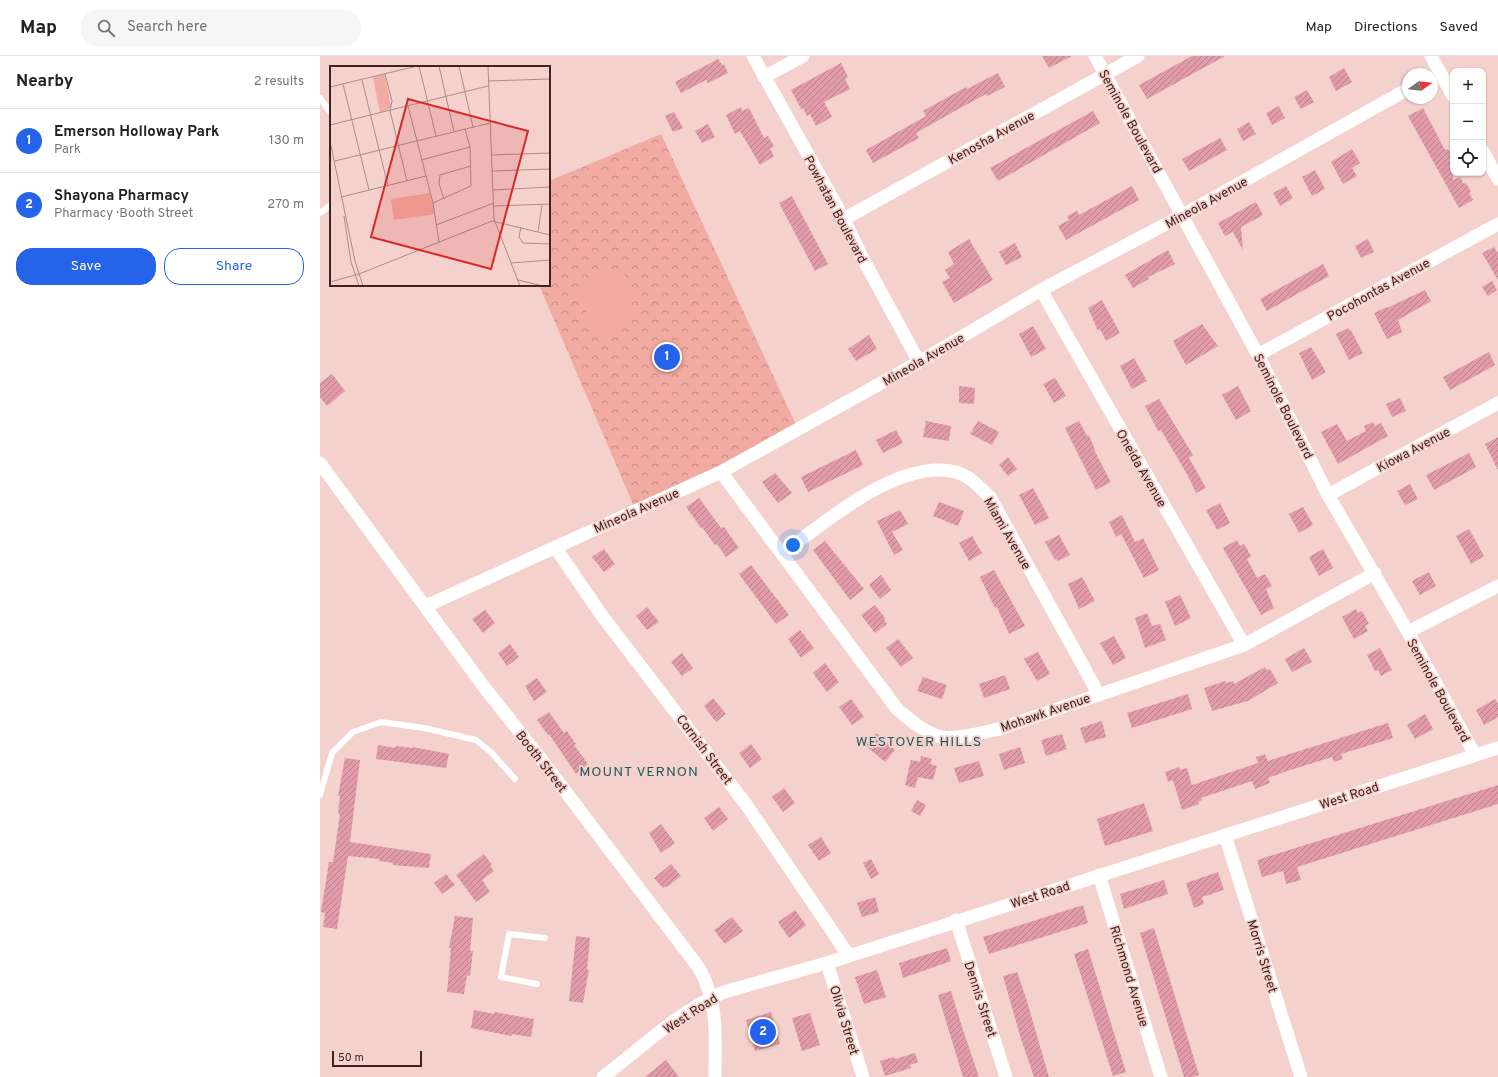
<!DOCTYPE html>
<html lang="en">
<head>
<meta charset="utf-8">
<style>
  :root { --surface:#fff; --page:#f6f6f6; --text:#202124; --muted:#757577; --line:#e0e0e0; --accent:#2563eb }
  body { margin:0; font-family:Overpass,sans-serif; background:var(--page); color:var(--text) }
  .controls { position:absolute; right:12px; top:12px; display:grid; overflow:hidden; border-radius:8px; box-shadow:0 1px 3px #0004 }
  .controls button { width:36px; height:36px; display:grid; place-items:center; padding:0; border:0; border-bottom:1px solid var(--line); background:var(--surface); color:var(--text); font:20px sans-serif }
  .compass { position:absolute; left:1082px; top:12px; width:36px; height:36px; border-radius:50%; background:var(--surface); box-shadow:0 1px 3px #0004; rotate:75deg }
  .scale { position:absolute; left:12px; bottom:10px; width:90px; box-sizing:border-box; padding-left:4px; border:2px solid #42221f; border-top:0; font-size:11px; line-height:14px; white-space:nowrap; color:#42221f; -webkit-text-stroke:3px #f4d1cc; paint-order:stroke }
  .you { position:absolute; left:473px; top:489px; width:14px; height:14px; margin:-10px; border:3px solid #fff; border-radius:50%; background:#1a73e8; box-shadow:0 0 0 6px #1a73e833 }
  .badge { display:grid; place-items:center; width:26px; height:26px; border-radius:50%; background:var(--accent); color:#fff; font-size:13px; font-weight:700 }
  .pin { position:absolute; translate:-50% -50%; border:2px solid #fff; box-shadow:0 1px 4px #0006 }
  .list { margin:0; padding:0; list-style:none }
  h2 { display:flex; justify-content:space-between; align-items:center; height:52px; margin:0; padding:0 16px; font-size:17px }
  h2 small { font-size:13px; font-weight:400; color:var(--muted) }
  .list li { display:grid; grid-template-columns:26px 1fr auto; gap:12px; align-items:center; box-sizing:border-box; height:64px; padding:0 16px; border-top:1px solid var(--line) }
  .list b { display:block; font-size:15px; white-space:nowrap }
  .list p { margin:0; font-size:13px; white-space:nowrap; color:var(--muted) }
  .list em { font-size:13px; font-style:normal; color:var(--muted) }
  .actions { display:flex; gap:8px; padding:12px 16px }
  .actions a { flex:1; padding:9px 0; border:1px solid var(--accent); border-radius:16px; text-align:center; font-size:14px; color:var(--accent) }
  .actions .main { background:var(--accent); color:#fff }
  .icon { flex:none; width:22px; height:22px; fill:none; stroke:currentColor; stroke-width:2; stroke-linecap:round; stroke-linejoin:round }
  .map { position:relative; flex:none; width:1178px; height:1021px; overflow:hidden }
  header { display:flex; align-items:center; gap:24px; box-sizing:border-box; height:56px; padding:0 20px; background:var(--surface); border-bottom:1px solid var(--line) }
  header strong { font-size:19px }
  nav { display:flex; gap:22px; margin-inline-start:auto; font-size:14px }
  .search { width:280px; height:36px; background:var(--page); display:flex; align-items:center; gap:10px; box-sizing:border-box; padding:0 14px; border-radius:16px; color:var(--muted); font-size:15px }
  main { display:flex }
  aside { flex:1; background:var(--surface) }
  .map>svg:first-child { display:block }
</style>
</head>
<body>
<header>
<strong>Map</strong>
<div class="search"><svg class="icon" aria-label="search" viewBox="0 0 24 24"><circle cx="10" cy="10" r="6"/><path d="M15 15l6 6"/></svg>Search here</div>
<nav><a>Map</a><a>Directions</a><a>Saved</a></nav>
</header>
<main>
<aside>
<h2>Nearby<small>2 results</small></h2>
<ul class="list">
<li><span class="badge">1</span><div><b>Emerson Holloway Park</b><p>Park</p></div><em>130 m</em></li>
<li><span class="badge">2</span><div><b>Shayona Pharmacy</b><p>Pharmacy · Booth Street</p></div><em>270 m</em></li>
</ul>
<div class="actions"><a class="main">Save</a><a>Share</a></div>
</aside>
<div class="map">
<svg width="1178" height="1021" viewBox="0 0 1178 1021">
  <defs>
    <pattern id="park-crowns" width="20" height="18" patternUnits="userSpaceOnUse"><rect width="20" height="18" fill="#f2aba2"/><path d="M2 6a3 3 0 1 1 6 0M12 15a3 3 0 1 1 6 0" fill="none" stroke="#c68b83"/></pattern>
    <pattern id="building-hatch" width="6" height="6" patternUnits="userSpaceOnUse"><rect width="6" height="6" fill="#e29ca9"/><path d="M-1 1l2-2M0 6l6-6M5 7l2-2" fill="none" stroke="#b97f89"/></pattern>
  </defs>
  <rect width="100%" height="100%" fill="#f4d1cc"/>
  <path fill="url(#park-crowns)" d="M341,78L478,373L316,455L219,229H229V125Z"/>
  <path fill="#f2aba2" d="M290,213L304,219C306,225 310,233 311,239C314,265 297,276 275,282L257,226Z"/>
  <path fill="url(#building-hatch)" d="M722,0H752L729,12Z
    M872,0H905L827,43L819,29Z
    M398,3L402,9L404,8L408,17L388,27L386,24L361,37L355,26Z
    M521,7L528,21L525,23L530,33L504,46L512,61L496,70L490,58L487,60L483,52L481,53L471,34Z
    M1024,12L1032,26L1016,35L1009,21Z
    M678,17L685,31L667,40L666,38L624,61L596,77L599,82L553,107L546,94L606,60L603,55L646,31L647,33Z
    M987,34L994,46L981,53L974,41Z
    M959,50L965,62L952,69L946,57Z
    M421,51L422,55L429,52L444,82L448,80L454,90L450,93L454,100L440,109L420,75L415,78L406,59Z
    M1103,52L1125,94L1128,93L1133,102V124L1140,121L1144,128L1146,127L1151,136L1149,137L1153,144L1139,152L1088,60Z
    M773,55L780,67L678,125L670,112Z
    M354,56L363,72L353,76L345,60Z
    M929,66L936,78L923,85L917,73Z
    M388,68L395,81L382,87L375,75Z
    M900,82L907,94L869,115L862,103Z
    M1032,93L1040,107L1032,112L1037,120L1023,128L1011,106Z
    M995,114L1005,133L992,140L982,121Z
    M812,130L819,144L746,184L738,170L749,164L747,160L757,155L759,159Z
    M966,130L973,142L960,150L953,137Z
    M472,140L508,208L495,215L459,147Z
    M936,146L943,159L921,171L923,194L913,176L905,180L898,167Z
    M649,183L673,224L634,247L622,226L630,222L625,214L634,208L628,196Z
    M1048,183L1054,196L1041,202L1035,190Z
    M695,187L702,201L686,209L679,196Z
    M1174,191L1178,197V224L1162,197Z
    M848,194L855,208L828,221L829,223L813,232L805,219Z
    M1003,208L1009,220L947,255L940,243Z
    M1172,225L1177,234L1168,240L1162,231Z
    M1105,234L1111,245L1078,264L1082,276L1067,283L1054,257L1067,251V252Z
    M782,244L800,277L786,285L780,273L778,275L768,252Z
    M882,268L898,290L866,309L853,285Z
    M713,270L726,293L711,301L699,278Z
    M1028,272L1029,274H1031L1043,297L1029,304L1016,278Z
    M549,279L557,293L536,305L528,293Z
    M991,291L1006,316L992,324L979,297Z
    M1169,296L1175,309L1130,334L1123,321Z
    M814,302L827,325L812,333L800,310Z
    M12,318L25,335L7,350L0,341V327Z
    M735,322L746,340L734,347L723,328Z
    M639,330L655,332L654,348L639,347Z
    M918,330L931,355L916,364L902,339Z
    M1080,342L1086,355L1072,361L1066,348Z
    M839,343L873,399L869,402L886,432L876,437L868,420L841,374L838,375L825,350Z
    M606,365L631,370L629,385L603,381Z
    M658,365L679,376L672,389L650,378Z
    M759,365L767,380L769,379L775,394H774L791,426L776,434L745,372Z
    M1053,366L1055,370L1061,367L1068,380L1018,408L1001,376L1017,368L1027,385L1046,375L1044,370Z
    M576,374L583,387L563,397L556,384Z
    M1178,381V414L1165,388Z
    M536,394L543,409L488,436L481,421Z
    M1149,397L1156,411L1114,434L1106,419Z
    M688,401L697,413L688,420L679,409Z
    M455,417L472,437L458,447L442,426Z
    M1090,428L1098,443L1085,449L1077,435Z
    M713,432L729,462L715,469L699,439Z
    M379,442L401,472L404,471L419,492L406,501L397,488L395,489L382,471L381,472L366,451Z
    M619,446L644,455L638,470L613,460Z
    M900,447L910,467L897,474L886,454Z
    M983,451L993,469L979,477L969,458Z
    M580,454L588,468L572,476L583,494L574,499L557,465Z
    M802,459L815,486L823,482L839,514L824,522L801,478L796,481L789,466Z
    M1149,473L1164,500L1151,508L1136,480Z
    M739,479L750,499L738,505L737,503L735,504L725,486Z
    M652,480L662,497L649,505L639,487Z
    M917,484L920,490L924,488L931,500L927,503L937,522L945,518L952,530L946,533L954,552L941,559L903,492Z
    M505,485L544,533L530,544L493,494Z
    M284,493L295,508L284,516L272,501Z
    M1003,493L1013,512L999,520L989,501Z
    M431,509L469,559L456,568L419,518Z
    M674,514L705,570L689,578L677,551L675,552L660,521Z
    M1109,516L1116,530L1100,539L1092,525Z
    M561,519L571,534L560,543L549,529Z
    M762,521L775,545L759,553L748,528Z
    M860,539L871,562L855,570L845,546Z
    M555,549L565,562L564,564L567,568L555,577L541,559Z
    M327,551L339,566L327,574L316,560Z
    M1036,553L1038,557L1042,555L1049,568L1045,570L1048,575L1034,583L1022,561Z
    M165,554L175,567L163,577L152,563Z
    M827,557L832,570L840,568L846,584L825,592L815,562Z
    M480,574L494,592L481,602L468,583Z
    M794,580L806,602L793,609L780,587Z
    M578,583L593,602L581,611L566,592Z
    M190,588L199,601L187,610L178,597Z
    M984,592L992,606L972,616L965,603Z
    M1060,592L1072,614L1061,620L1058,614L1055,615L1047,599Z
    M718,596L730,618L717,625L704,603Z
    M362,597L373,612L362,620L351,606Z
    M505,607L519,626L507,636L493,617Z
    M945,611L946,614L950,613L958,627L928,645L892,655L884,632L905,625L906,627L913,625L914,628Z
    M685,619L690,633L664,642L659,628Z
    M603,621L627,629L622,643L597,635Z
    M217,622L227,636L214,645L205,630Z
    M868,638L872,653L812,672L807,657Z
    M393,642L406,658L396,666L384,650Z
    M531,643L544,661L532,669L519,651Z
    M1175,643L1178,648V661L1164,669L1156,654Z
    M229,656L244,677L247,675L256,688L254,689L268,708L256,718L229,678L228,679L217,664Z
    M1105,658L1113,673L1095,683L1087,669Z
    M782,665L786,681L765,687L760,672Z
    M1068,667L1073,682L1021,698L1023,703L1014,706L1012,701L967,715L948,722L950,727L935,733L932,725L881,742L882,744L878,746L879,748L862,754L853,724L848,726L845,716L859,711L860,714L867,712L872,729L938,707L936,701L945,698L948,705Z
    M556,677L575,694L565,706L545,689Z
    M742,678L747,693L726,700L721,684Z
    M431,688L442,703L430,712L419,697Z
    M58,689L75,692L76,690L93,692V691L129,698L126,712L56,703Z
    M700,691L705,707L684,714L679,698Z
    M601,700L612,703L610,708L617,710L613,724L598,721L595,732L585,729L591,704L600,706Z
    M25,702L40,704L30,786L111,798L109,812L73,809V807L59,805L60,803L28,800L17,873L3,871L5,857L1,856L9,806H13L20,758H18L20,740H18Z
    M659,705L664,720L639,727L634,712Z
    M1178,729V748L977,811L981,824L966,828L963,815L942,821L937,804Z
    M464,732L475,747L463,756L452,741Z
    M597,744L606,749L600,760L591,755Z
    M824,747L833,775L785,790L777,763Z
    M399,751L408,763L393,775L384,762Z
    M341,768L355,787L341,797L329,777Z
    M501,781L511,797L499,805L488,789Z
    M164,798L172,809L170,810L174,815L162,824L170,836L156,846L136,819Z
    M551,803L559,818L551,823L543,807Z
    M351,808L361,820L347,831L346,830L343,832L334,822Z
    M898,816L904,834L882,841L884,848L874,852L866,827Z
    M126,818L135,829L122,838L114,827Z
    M844,824L848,838L804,853L800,838Z
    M555,841L559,856L542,861L537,847Z
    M763,849L768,867L669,898L663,881Z
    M475,854L486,869L469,882L458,866Z
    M135,860L153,862L150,895H153L150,920L147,919L144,938L127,936L131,892H129Z
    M412,861L423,875L405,888L394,874Z
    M834,872L879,1019L873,1021H864L820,877Z
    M256,880L270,882L267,914H269L263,947L249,945Z
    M627,892L631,905L583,922L579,907Z
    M768,893L806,1016L793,1020L754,898Z
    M557,914L566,941L544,948L535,921Z
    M697,916L706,942L729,1021H714L701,983L683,920Z
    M631,935L644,977L659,1021H643L639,1008L618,939Z
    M154,954L174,958V956L214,963L211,981L192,978L191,980L151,972Z
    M451,956L460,988L435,995L426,964Z
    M490,957L500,989L482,995L472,962Z
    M595,997L598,1006L590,1009L591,1012L565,1020L560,1005L574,1001L575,1003Z
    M346,1004L359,1021H325Z"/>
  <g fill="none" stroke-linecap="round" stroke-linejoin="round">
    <path stroke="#fff" stroke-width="6" d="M0,42L11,57
      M0,157L11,149
      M0,739L12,697L33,676L61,666L104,672L156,684L171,696L195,723
      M217,928L181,921L189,878L225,882"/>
    <path stroke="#fff" stroke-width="13" d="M433,0L524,163L542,201L599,306
      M775,0L938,299L1008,439L1088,576L1155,699
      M1111,0L1133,40
      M444,21L483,0
      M1163,95L1178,123
      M524,163L818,0
      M721,234L924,589
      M938,299L1178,168
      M0,407L164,631L221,703L379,912C399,947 395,982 395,1021
      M401,416L577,653C589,663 602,675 618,680C633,685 663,676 679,673L924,589L1055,517
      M1008,439L1178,347
      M235,491L280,557L425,747L529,900
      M462,498C505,466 579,402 636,416C650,420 659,431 670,441L778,637
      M106,550L401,416L599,306L721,234L863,159L1088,33
      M1088,576L1178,530
      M905,779L981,1021
      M779,819L841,1021
      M636,864L686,1021
      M507,907L543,1021
      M283,1021C321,992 359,955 404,936L507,907L1178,692"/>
  </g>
  <g text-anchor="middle" stroke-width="3.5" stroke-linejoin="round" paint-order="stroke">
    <g font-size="13" fill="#42221f" stroke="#f4d1cc">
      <text transform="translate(811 65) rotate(61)" y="5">Seminole Boulevard</text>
      <text transform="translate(671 81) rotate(-29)" y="5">Kenosha Avenue</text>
      <text transform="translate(886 146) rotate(-29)" y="5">Mineola Avenue</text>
      <text transform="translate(516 153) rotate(62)" y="5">Powhatan Boulevard</text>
      <text transform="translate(1058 233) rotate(-29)" y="5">Pocohontas Avenue</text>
      <text transform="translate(603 303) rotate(-30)" y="5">Mineola Avenue</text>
      <text transform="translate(964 350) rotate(63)" y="5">Seminole Boulevard</text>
      <text transform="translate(1093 393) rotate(-28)" y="5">Kiowa Avenue</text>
      <text transform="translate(822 412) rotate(60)" y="5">Oneida Avenue</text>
      <text transform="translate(316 454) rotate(-24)" y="5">Mineola Avenue</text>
      <text transform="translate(688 477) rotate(60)" y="5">Miami Avenue</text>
      <text transform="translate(1119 634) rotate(61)" y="5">Seminole Boulevard</text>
      <text transform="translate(725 656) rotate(-19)" y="5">Mohawk Avenue</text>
      <text transform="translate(385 693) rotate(53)" y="5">Cornish Street</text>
      <text transform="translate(222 705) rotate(52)" y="5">Booth Street</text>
      <text transform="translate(1029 739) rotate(-18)" y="5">West Road</text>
      <text transform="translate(720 838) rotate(-18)" y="5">West Road</text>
      <text transform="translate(943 900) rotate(73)" y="5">Morris Street</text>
      <text transform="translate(810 920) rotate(73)" y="5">Richmond Avenue</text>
      <text transform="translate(661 943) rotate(72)" y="5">Dennis Street</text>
      <text transform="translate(370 957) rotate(-33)" y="5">West Road</text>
      <text transform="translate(525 964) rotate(73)" y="5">Olivia Street</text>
    </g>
    <g font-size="14" letter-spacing="1" fill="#215a62" stroke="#f4d1cc">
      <text x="599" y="690">WESTOVER HILLS</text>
      <text x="319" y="720">MOUNT VERNON</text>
    </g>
  </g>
  <g transform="translate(10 10)">
    <rect width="220" height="220" fill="#f4d1cc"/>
    <path d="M55,8L61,42L50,47L43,11ZM100,127L105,148L64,154L61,133Z" fill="#f2aba2"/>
    <path fill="none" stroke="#ad8b87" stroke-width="1" d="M89,0L106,70M109,0L124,66M129,0L143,61M158,0L164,153L190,220M55,8L62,35L60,45L77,115M32,14L58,120M158,15L220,13M13,18L39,124M0,21L87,0M78,40L103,137L109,176M0,59L158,20M0,75L25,195L33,220M161,89L220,87M91,94L140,81M5,95L160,57M162,105L220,103M163,124L220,121M11,131L96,110M114,133L109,118L110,109L141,100M103,137L141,120L140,81L135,63M164,140L220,138M14,150L21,196L29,220M106,159L164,137M191,161L189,171L193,177L220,178M208,166L212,139M181,197L220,194M188,214L213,220M0,216L29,208L162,155L220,169"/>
    <path fill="#d62828" fill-opacity="0.15" stroke="#d62828" stroke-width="2" d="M78,33L198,65L161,203L41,171Z"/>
    <rect width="220" height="220" fill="none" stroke="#42221f" stroke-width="2"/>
  </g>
</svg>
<div class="controls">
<button>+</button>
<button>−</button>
<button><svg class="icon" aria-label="locate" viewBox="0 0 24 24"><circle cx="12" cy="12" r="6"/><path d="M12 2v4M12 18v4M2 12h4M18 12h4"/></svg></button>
</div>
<svg class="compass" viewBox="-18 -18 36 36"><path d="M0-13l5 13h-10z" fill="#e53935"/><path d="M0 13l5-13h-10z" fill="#757577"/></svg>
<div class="scale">50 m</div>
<div class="you"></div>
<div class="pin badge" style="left:347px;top:301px">1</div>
<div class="pin badge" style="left:443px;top:976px">2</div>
</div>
</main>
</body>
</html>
